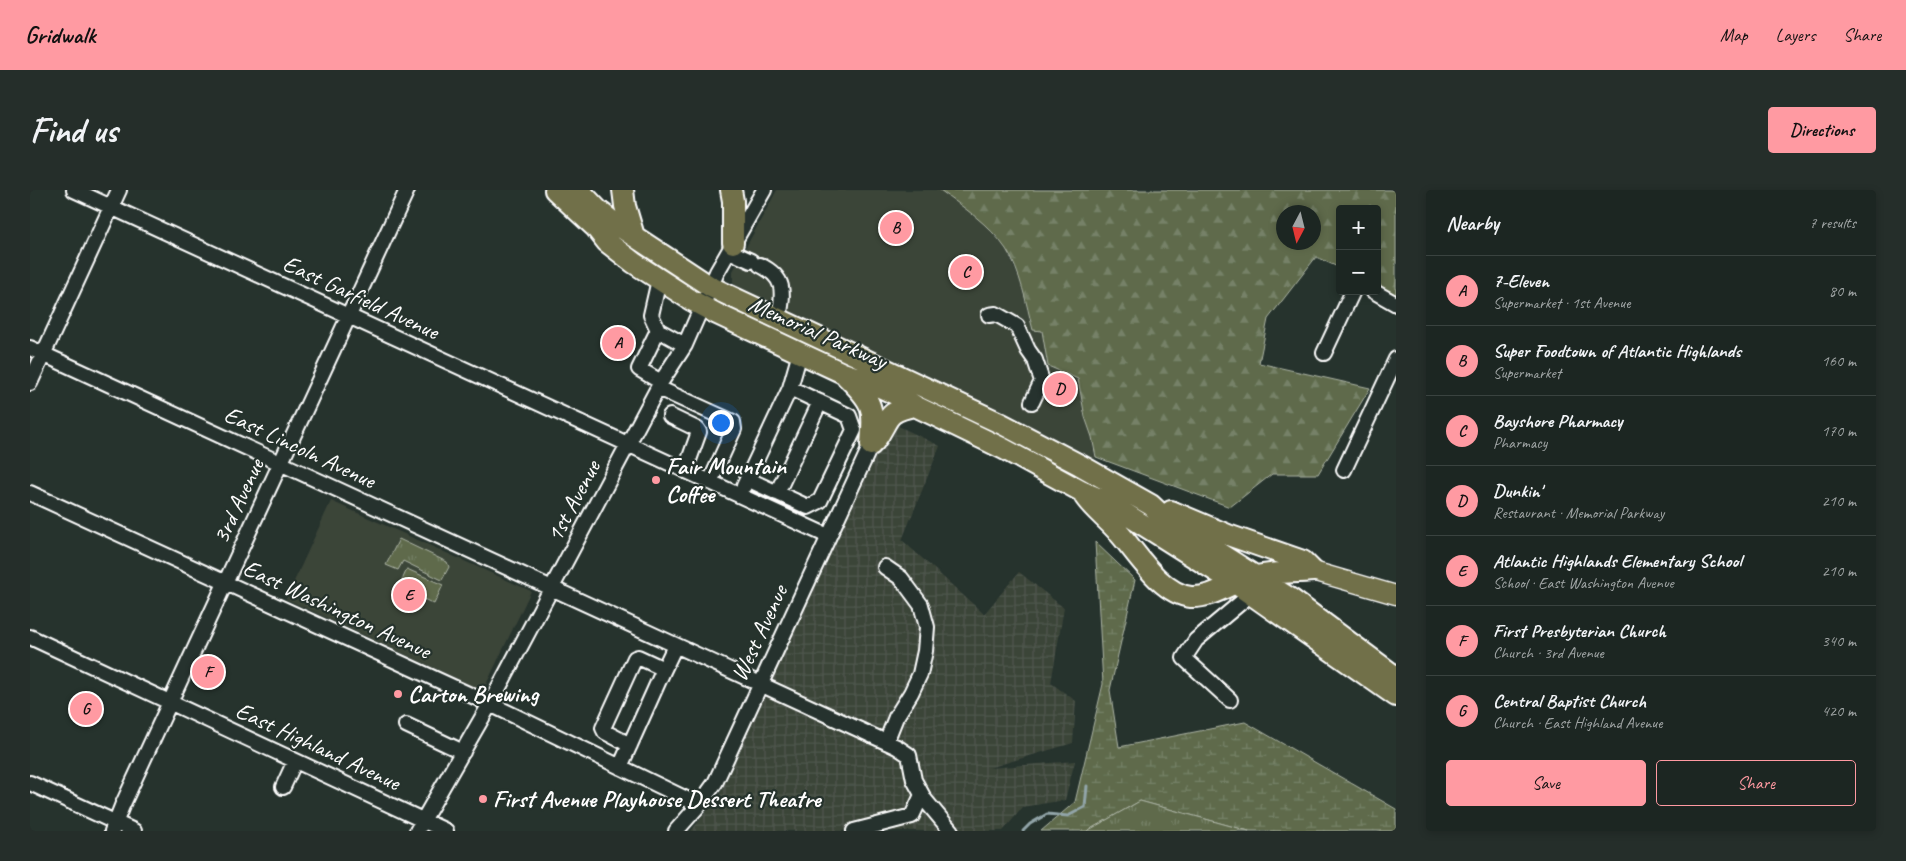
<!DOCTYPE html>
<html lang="en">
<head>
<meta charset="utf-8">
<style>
  :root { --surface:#1c2622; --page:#252e2a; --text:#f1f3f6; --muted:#a0a5a5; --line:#3a4340; --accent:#ff9aa2 }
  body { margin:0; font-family:Caveat,sans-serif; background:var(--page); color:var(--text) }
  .controls { position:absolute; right:15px; top:15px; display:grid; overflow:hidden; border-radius:5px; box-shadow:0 2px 8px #0003 }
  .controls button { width:45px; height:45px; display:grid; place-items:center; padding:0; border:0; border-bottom:1px solid var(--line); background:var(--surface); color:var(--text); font:25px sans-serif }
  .compass { position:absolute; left:1246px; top:15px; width:45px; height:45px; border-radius:50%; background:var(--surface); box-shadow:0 2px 8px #0003; rotate:187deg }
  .you { position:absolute; left:690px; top:232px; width:18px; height:18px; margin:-12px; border:4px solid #fff; border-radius:50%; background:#1a73e8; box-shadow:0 0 0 8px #1a73e833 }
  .badge { display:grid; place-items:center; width:32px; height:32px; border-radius:50%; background:var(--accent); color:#111; font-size:16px; font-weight:700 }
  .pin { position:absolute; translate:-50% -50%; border:2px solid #fff; box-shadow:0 1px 5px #0006 }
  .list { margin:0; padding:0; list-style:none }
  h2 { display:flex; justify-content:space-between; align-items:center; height:65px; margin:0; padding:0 20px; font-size:21px }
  h2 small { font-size:16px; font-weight:400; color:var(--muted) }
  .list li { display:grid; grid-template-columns:32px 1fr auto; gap:15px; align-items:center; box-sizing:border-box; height:70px; padding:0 20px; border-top:1px solid var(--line) }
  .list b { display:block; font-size:19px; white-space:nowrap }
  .list p { margin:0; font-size:16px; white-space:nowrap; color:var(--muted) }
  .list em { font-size:16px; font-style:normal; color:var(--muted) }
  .actions { display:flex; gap:10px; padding:15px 20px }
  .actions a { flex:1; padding:11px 0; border:1px solid var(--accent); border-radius:5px; text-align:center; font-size:18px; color:var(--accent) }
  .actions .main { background:var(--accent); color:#111 }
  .map { position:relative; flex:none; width:1366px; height:641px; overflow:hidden; border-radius:5px }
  header { display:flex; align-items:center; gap:30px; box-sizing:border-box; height:70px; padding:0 25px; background:var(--accent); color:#111 }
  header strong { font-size:24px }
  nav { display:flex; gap:28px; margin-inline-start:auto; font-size:18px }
  .intro { display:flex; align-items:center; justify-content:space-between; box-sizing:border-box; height:120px; padding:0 30px }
  h1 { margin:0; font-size:35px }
  .button { padding:12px 22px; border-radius:5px; background:var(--accent); color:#111; font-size:18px; font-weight:700 }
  main { display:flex; gap:30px; padding:0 30px }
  aside { flex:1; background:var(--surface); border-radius:5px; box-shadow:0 2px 8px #0003 }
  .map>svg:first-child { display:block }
</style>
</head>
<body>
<header>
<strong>Gridwalk</strong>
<nav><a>Map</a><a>Layers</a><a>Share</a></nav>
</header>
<div class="intro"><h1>Find us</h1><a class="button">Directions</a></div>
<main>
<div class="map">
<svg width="1366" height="641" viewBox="0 0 1366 641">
  <defs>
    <pattern id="industrial-grid" width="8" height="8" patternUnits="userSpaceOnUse" patternTransform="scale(1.25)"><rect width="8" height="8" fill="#3b4439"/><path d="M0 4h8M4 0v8" fill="none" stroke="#4f574d"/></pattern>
    <pattern id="forest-firs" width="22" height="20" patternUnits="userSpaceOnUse" patternTransform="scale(1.25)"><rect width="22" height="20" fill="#5e6b4c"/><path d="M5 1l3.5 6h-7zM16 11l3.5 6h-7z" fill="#768167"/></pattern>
    <pattern id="wetland-marsh" width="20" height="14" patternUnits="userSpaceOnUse" patternTransform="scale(1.25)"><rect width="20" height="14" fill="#5e6b4c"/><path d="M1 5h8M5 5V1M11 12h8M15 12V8" fill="none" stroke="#768167"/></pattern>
    <pattern id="park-tufts" width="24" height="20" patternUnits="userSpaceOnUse" patternTransform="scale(1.25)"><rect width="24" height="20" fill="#5e6b4c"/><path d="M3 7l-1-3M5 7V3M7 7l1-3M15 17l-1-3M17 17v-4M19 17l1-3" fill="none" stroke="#768167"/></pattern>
  </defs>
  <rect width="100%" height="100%" fill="#26332d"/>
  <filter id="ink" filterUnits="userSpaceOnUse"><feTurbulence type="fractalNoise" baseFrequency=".02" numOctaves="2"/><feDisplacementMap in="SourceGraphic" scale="10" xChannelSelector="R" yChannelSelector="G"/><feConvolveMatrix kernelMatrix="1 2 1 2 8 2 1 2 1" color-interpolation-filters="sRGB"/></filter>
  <g filter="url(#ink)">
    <path fill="#3b4439" d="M747,0H910L950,29L977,60L990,91L1003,140H1012L1018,176L1048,189L1055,227L1062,247L1066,273L966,219L707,98L703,92V81Z
      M301,311L501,401L453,501L256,409Z"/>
    <path fill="url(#industrial-grid)" d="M860,232L910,256L872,350L954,424L989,382L1034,418L1021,493L1046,511L1043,553L959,578L1045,571L1035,610L993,617L973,641H661L690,604Z"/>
    <path fill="#5e6b4c" stroke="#aeb5a6" d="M377,379L413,395L404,414L369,397Z"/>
    <path fill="url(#forest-firs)" stroke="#aeb5a6" fill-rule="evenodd" d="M910,0H1366V107L1347,97V19H1310V78L1286,67L1238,129L1229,173L1340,198L1288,284H1242L1200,317L1066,267L1062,247L1055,227L1048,189L1018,176L1012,141L1003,140C996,114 991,82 976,59C959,34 934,18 910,0ZM1254,22H1284V52H1254Z"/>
    <path fill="url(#wetland-marsh)" stroke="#aeb5a6" d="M1065,352L1105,390L1080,500L1089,557L1215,532L1366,619V641H1219L1110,611L1057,641H1011L1045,612L1073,494Z"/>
    <path fill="url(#park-tufts)" stroke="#aeb5a6" d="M369,349L417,372L419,377L412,390L373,371L368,380L356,375Z
      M1110,611L1219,641H1057Z"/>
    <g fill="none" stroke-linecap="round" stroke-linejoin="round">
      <path stroke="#92a5a9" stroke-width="3" d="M993,641L1000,634L1017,624L1038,626L1055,617L1057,596"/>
      <g stroke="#fff" stroke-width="18">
        <path id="minor" d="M44,0L798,346
          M699,61L721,71
          M730,75C757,88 753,103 749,129
          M629,90L621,125L628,140L609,179L631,192
          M1343,101L1366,114
          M959,125L966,124L987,136L998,160L1005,170L1012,191L1002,212
          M628,140L655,155
          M0,158L867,557L879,565L884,590L895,610L921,641
          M1294,163L1323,101
          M0,193L89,0
          M628,198L703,232L704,239L680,292
          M640,226L667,239L669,242L655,281
          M1314,280L1366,169
          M717,289L778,317L790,311L824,240L819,226L760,198
          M714,296L760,198L770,163
          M0,303L460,514L669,615
          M747,303L790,212
          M855,377L871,388L891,415L897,437L895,461L890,484L881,503L866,527L856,552
          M0,447L416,641
          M634,479L645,456
          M1200,510L1154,468L1166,450L1221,404
          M376,535L433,562
          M590,577L634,479L608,467L605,468L573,538L575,542L600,555
          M0,593L104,641
          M253,597L265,571
          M82,641L92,616L377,0
          M387,641L460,514L631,192L655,155L687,82L734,0
          M646,641L669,615L685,593L841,255
          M824,641L882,626L892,605"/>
      </g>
      <g stroke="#fff" stroke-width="21">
        <path id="major" d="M1283,381L1366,405"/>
      </g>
      <g stroke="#fff" stroke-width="24">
        <path id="highway" d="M525,0L566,38L577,52L604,73L661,110L687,124L770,163L813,183L835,190L871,207L885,216L974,259L1051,301L1077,312L1205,393L1366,506
          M549,0L568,20L587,35L681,97L972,234L1050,275L1121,315L1137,330L1261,409L1366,487
          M593,0L595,16L604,46
          M701,0L703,11V53
          M816,186C844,213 844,217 841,255
          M844,252C861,229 853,222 885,216
          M1055,307C1064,320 1078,330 1089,343C1107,363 1131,404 1161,407C1183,408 1202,392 1222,387C1241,382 1263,383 1283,381
          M1141,321L1198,345L1273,371L1283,381"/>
      </g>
      <use href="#minor" stroke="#26332d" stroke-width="14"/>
      <use href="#major" stroke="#71704a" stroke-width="18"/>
      <use href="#highway" stroke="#71704a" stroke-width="20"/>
    </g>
  </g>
  <g fill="#ff9aa2" stroke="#26332d" stroke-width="2">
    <circle cx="626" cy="290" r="5"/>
    <circle cx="368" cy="504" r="5"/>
    <circle cx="453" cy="609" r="5"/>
  </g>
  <g text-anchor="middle" stroke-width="4.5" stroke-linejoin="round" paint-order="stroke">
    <g font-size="24" fill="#fff" stroke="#26332d">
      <text transform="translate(331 107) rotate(25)" y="8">East Garfield Avenue</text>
      <text transform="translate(788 142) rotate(24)" y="8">Memorial Parkway</text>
      <text transform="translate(270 257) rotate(25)" y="8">East Lincoln Avenue</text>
      <text transform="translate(208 311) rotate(-65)" y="8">3rd Avenue</text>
      <text transform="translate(543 311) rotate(-62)" y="8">1st Avenue</text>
      <text transform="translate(307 419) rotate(25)" y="8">East Washington Avenue</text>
      <text transform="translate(729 443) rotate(-65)" y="8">West Avenue</text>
      <text transform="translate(288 556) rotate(25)" y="8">East Highland Avenue</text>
    </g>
    <g font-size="24" font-weight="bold" fill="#fff" stroke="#26332d" text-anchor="start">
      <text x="636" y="284">Fair Mountain<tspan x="636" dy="28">Coffee</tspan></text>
      <text x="378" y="512">Carton Brewing</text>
      <text x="463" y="617">First Avenue Playhouse Dessert Theatre</text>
    </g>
  </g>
</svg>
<div class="controls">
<button>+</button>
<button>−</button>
</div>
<svg class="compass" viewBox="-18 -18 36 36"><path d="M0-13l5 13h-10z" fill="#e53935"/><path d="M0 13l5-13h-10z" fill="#a0a5a5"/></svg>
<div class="you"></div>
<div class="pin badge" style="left:588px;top:153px">A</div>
<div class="pin badge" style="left:866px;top:38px">B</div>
<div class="pin badge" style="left:936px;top:82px">C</div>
<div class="pin badge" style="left:1030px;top:199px">D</div>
<div class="pin badge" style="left:379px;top:405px">E</div>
<div class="pin badge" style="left:178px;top:482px">F</div>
<div class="pin badge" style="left:56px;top:519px">G</div>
</div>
<aside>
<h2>Nearby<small>7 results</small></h2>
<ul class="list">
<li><span class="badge">A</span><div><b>7-Eleven</b><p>Supermarket · 1st Avenue</p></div><em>80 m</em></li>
<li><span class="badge">B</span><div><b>Super Foodtown of Atlantic Highlands</b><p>Supermarket</p></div><em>160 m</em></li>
<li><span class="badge">C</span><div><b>Bayshore Pharmacy</b><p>Pharmacy</p></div><em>170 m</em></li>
<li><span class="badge">D</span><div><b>Dunkin'</b><p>Restaurant · Memorial Parkway</p></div><em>210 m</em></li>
<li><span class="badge">E</span><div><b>Atlantic Highlands Elementary School</b><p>School · East Washington Avenue</p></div><em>210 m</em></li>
<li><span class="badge">F</span><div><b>First Presbyterian Church</b><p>Church · 3rd Avenue</p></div><em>340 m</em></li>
<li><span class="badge">G</span><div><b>Central Baptist Church</b><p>Church · East Highland Avenue</p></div><em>420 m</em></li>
</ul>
<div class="actions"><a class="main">Save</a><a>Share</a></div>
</aside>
</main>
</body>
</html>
